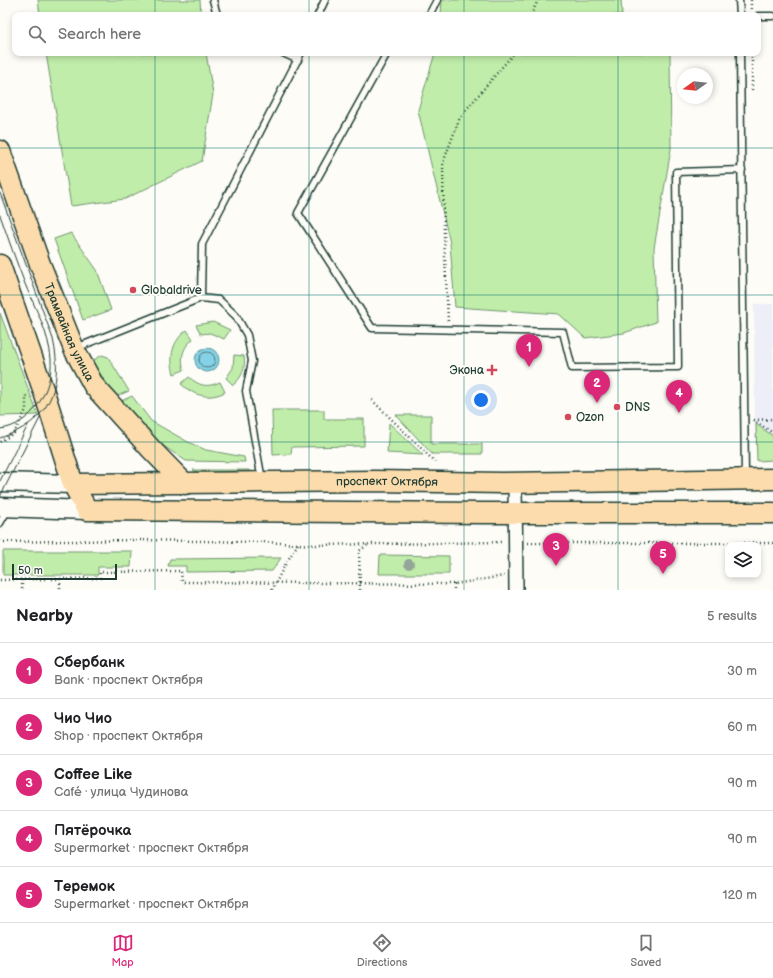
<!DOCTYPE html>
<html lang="en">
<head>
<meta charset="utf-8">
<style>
  :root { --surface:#fff; --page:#f6f6f6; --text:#202124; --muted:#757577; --line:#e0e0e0; --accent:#db2777 }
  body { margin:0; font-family:"Balsamiq Sans",sans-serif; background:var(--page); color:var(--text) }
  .controls { position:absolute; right:12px; bottom:12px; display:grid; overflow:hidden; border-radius:8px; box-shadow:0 2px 6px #0003 }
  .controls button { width:36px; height:36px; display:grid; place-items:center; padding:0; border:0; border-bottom:1px solid var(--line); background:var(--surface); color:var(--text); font:20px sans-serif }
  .compass { position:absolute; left:677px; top:68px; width:36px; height:36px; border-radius:50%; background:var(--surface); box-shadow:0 2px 6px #0003; rotate:255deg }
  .scale { position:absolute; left:12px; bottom:10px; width:105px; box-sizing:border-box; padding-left:4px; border:2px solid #1f3d34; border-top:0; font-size:11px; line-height:14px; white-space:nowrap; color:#1f3d34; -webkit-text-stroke:3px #fdfcf7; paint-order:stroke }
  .you { position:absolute; left:481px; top:400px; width:14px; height:14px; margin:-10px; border:3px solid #fff; border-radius:50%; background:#1a73e8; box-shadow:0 0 0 6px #1a73e833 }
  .badge { display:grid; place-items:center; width:26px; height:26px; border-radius:50%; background:var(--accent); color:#fff; font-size:13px; font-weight:700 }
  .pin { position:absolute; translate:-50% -33px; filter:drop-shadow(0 1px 2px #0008) }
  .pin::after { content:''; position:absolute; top:21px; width:14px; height:12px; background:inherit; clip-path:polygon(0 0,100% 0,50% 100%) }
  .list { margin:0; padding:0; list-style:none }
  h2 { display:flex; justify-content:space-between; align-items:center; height:52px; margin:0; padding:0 16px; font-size:17px }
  h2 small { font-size:13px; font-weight:400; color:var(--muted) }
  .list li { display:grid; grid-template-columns:26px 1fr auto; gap:12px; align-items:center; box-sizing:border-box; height:56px; padding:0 16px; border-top:1px solid var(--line) }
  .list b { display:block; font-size:15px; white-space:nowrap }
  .list p { margin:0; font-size:13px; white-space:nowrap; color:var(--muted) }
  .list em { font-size:13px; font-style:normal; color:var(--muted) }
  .icon { flex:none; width:22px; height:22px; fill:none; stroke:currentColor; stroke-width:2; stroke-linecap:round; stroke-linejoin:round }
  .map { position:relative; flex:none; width:773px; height:590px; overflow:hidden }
  .search { position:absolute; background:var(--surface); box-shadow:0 2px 6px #0003; left:12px; right:12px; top:12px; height:44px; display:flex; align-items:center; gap:10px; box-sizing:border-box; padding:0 14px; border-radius:8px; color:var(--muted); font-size:15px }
  .sheet { height:332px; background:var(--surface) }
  nav { display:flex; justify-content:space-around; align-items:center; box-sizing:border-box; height:56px; border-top:1px solid var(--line); background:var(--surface); font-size:11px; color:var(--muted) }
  nav a { display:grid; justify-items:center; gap:2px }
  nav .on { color:var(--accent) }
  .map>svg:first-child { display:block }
</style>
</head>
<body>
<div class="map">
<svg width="773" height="590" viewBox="0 0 773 590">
  <rect width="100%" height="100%" fill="#fdfcf7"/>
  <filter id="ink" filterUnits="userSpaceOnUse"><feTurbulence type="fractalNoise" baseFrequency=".025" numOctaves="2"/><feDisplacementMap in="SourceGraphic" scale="8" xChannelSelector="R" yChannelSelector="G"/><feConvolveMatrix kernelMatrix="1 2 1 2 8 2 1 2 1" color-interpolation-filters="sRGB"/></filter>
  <g filter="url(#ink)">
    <path fill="#edeef7" d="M754,304H773V443H755Z"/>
    <path fill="#c1edaa" stroke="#70956f" d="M38,0H200L201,15H40Z
      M442,0H621L622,15H441Z
      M46,53H206L213,94L202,161L125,199L71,206Z
      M435,53H670L671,149L654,248L656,322L624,333L585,338L559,314L455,307L450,243L418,110Z
      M71,233L97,270L111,310L83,320L54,239Z
      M0,313L38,415L0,416Z
      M213,322L230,330L224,339L210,333L201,334L196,325Z
      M187,330L193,339C183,347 180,357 184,370L174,374C169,357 172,341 187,330Z
      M102,355L108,357L129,391L115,397L92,361Z
      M234,355L244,356C246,368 242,378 233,385L226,378L233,368Z
      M189,377C199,386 207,388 220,382L225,392C209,400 194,396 181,384Z
      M132,396L151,421L188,442L206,450L244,457L245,462L186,461L159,443L119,402Z
      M272,410H324V419H364V446L292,447L291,454L273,455Z
      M396,415H431V444H482V454H432Z
      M389,423L423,455L387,453Z
      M756,424L773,436V460L757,461Z
      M193,470H249L250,472L206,476Z
      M3,551H132L131,567H98V575H3Z
      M380,555L449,556V574H379Z
      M281,558L272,571L186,572V566H168L170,559Z"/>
    <path fill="#85d1e5" stroke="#5c969e" d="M195 360a12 12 0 1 1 24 0a12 12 0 1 1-24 0Z"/>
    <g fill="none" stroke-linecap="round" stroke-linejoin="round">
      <path stroke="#48787b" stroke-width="1" d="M199 360a8 8 0 1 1 16 0a8 8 0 1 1-16 0Z"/>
      <g stroke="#1f3d34" stroke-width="9">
        <path id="lane" d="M213,0L217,15
          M739,0L740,15
          M318,15L325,0
          M429,15L437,0
          M758,16H773
          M283,53L298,60
          M387,53L298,213L372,328L563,332L572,368L678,367L676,172L742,170
          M740,53L745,477
          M76,348L201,298
          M262,480L246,391L252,361L247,335L236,316L219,300L201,298L202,244L301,53
          M0,523L8,509"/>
      </g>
      <g stroke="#1f3d34" stroke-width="16">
        <path id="street" d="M515,483L516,590"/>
      </g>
      <g stroke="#1f3d34" stroke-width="21">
        <path id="secondary" d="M0,482L73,484
          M0,507L87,510"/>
      </g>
      <g stroke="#1f3d34" stroke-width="23">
        <g id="primary">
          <path id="s1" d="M0,151L40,264L74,349L94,386L151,449L185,484"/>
          <path d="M0,265L44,392L73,484L87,510L485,513H773"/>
          <path id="s2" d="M73,484L375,481L503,483L773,479"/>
        </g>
      </g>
      <path stroke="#1f3d34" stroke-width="2.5" stroke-dasharray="1 3" stroke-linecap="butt" d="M751,0V9
        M531,15L538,0
        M752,53V93
        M448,321L444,236L443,163L460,117L514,53
        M372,400L435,462
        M753,420L773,433
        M754,420L773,419
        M0,442L14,433L26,410V393
        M0,542L137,540L262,542L316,545L503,542
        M528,543H773
        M60,579V590
        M0,580L100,578V572L181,571L182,582L454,584L504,576
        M22,580V590
        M454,584V590
        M272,590L286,563L298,544
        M360,590L359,551L369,544"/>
      <use href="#lane" stroke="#fdfcf7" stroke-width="6"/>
      <use href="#street" stroke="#fdfcf7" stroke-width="13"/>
      <use href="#secondary" stroke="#fdfcf7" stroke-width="18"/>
      <use href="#primary" stroke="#fcdcac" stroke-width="20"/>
      <path stroke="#1f3d34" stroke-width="1" d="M0,193L53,339C64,389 49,422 0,438
        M0,215C8,238 16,261 25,284C35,308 49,333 51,359C53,389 32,426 0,429
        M0,481L28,425
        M0,497L40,418"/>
    </g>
    <circle fill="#94a699" cx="409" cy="564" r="5"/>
  </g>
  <path fill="none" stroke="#0f766e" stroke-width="1" stroke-opacity="0.55" d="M155,0V15M309,0V15M464,0V15M618,0V15M155,53V590M309,53V590M464,53V590M618,53V590M0,148H773M0,295H773M0,442H773"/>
  <g fill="#d1495b" stroke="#fdfcf7" stroke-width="1.5">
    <circle cx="133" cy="290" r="4"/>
    <path d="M490 364h4v4h4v4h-4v4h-4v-4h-4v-4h4z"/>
    <circle cx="617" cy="407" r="4"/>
    <circle cx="568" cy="417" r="4"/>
  </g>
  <g text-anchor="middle" stroke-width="4" stroke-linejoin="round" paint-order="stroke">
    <g font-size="12" fill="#1f3d34" stroke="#fdfcf7" text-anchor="start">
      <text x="141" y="294">Globaldrive</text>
      <text x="484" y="374" text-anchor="end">Экона</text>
      <text x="625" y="411">DNS</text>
      <text x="576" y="421">Ozon</text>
    </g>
    <g font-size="12" fill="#1f3d34" stroke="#fdfcf7">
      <text dy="4" stroke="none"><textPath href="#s1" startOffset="194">Трамвайная улица</textPath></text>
      <text dy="4" stroke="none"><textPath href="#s2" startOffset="314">проспект Октября</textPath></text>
    </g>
  </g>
</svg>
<div class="controls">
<button><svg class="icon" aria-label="layers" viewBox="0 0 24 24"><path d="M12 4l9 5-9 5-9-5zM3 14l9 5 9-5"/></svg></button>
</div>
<svg class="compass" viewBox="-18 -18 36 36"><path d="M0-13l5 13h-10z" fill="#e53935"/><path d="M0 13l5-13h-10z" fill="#757577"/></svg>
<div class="scale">50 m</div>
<div class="you"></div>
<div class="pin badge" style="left:529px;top:367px">1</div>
<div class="pin badge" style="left:597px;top:403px">2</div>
<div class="pin badge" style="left:556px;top:566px">3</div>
<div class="pin badge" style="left:679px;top:413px">4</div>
<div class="pin badge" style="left:663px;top:574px">5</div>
<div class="search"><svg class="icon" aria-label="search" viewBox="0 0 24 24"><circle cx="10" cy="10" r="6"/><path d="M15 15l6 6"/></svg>Search here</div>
</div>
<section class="sheet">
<h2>Nearby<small>5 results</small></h2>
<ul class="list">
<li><span class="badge">1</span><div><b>Сбербанк</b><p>Bank · проспект Октября</p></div><em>30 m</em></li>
<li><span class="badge">2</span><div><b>Чио Чио</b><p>Shop · проспект Октября</p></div><em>60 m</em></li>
<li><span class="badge">3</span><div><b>Coffee Like</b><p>Café · улица Чудинова</p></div><em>90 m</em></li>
<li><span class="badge">4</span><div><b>Пятёрочка</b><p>Supermarket · проспект Октября</p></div><em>90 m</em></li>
<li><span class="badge">5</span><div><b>Теремок</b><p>Supermarket · проспект Октября</p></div><em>120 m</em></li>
</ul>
</section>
<nav>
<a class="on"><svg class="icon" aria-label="map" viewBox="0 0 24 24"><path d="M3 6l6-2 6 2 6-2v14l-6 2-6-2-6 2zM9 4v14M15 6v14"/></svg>Map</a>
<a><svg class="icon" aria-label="directions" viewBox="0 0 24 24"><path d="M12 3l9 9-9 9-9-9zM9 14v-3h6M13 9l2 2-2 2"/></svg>Directions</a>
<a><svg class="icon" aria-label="saved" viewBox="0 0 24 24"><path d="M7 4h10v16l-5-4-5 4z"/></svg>Saved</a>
</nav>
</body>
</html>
